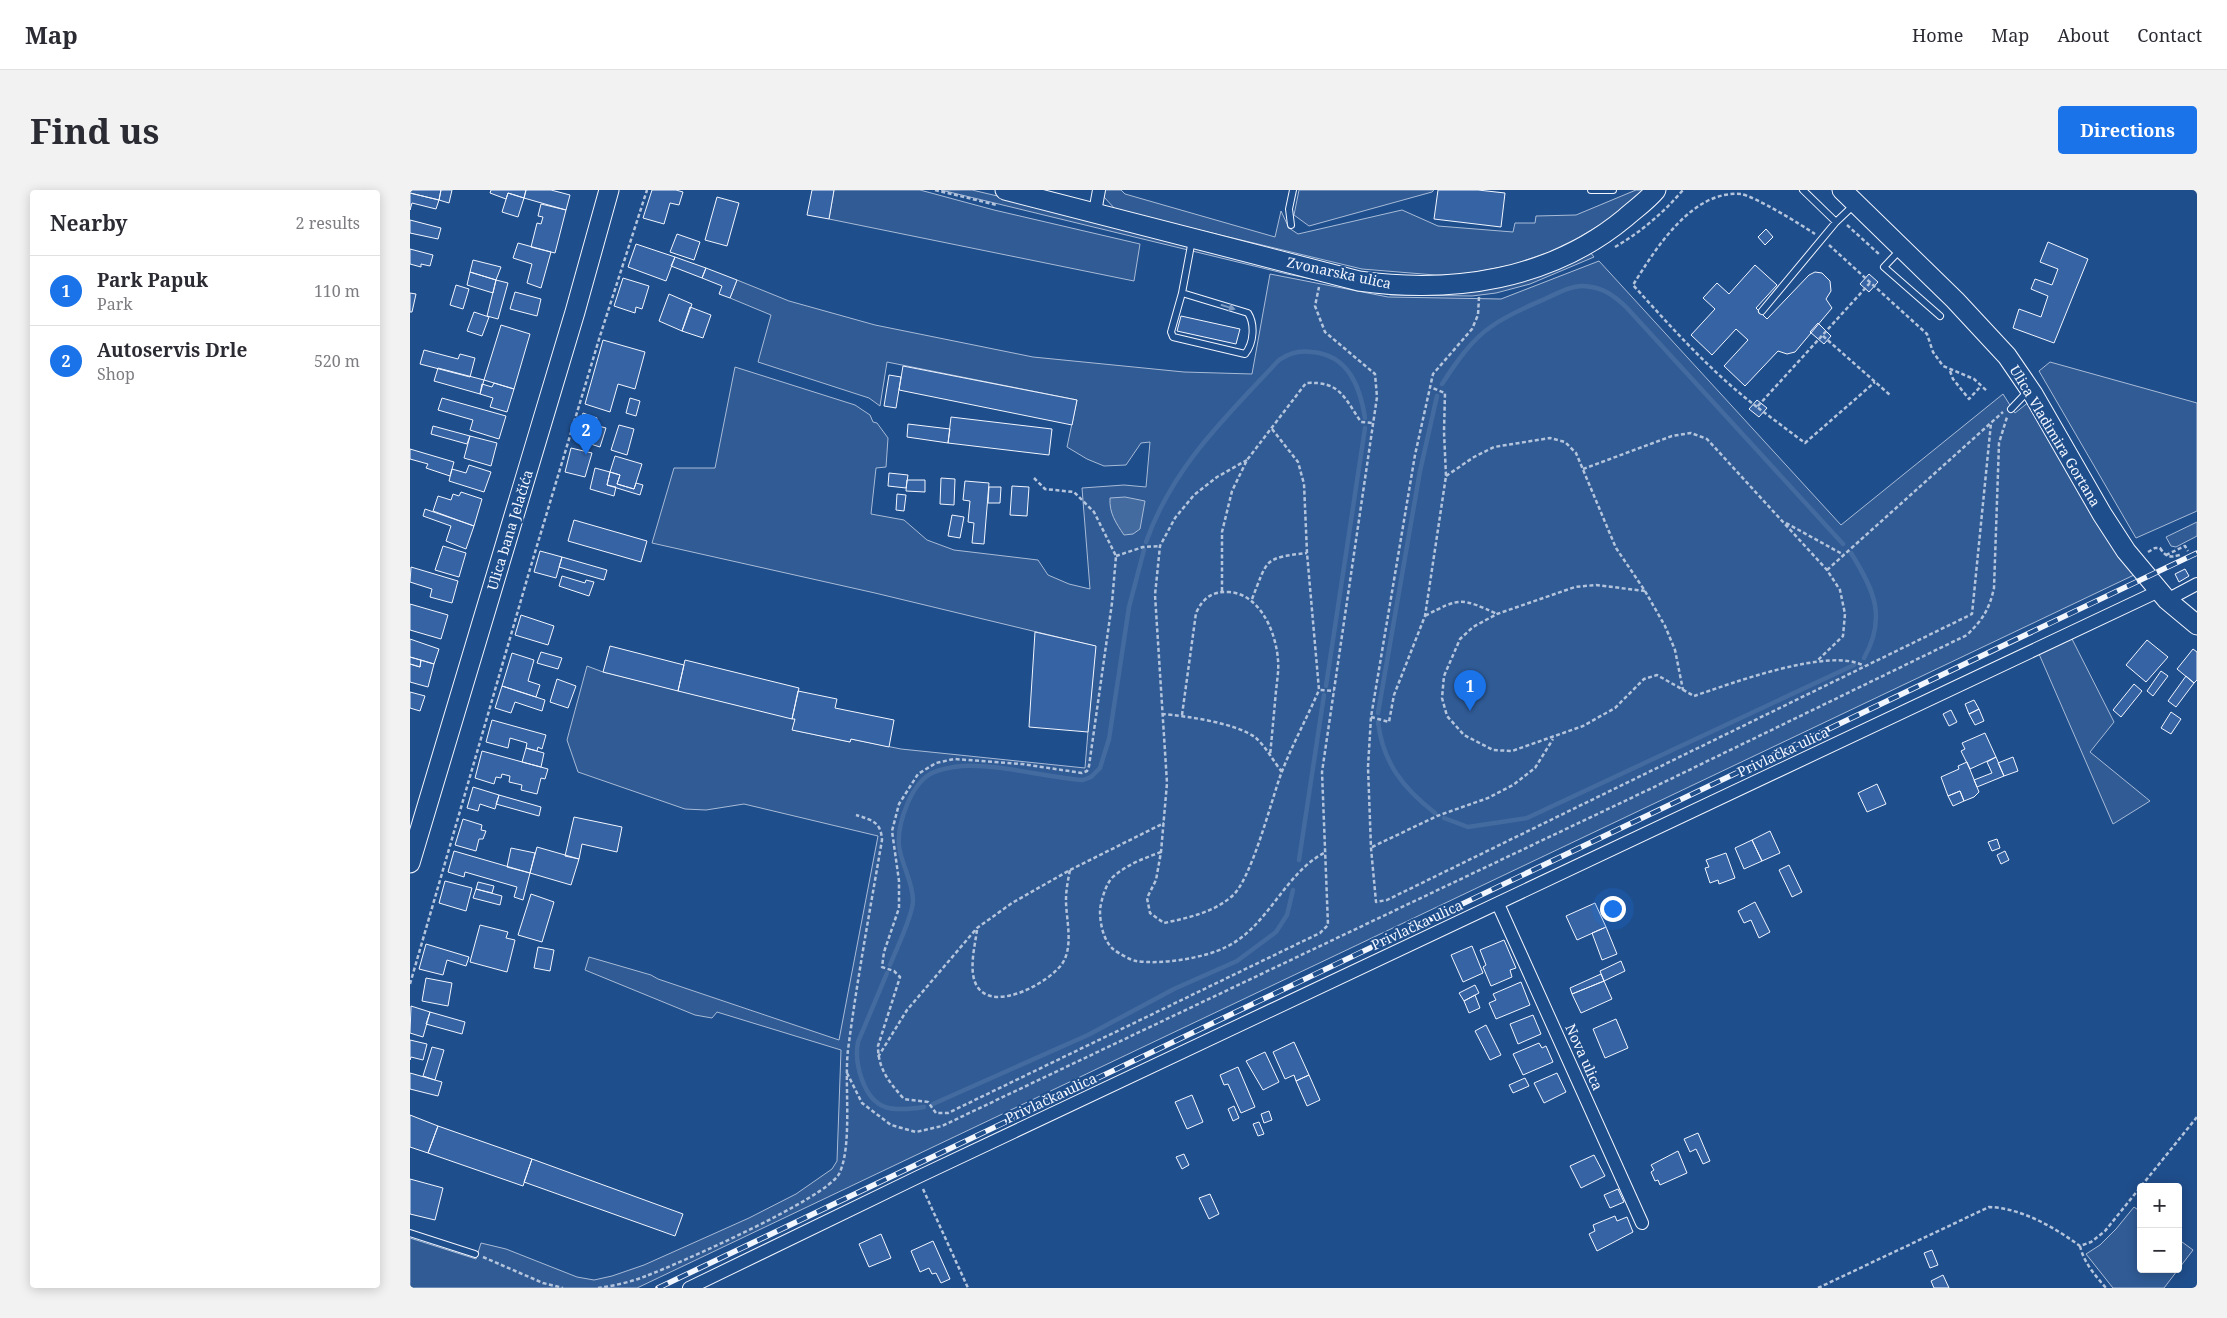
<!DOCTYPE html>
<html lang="en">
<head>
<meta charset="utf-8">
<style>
  :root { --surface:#fff; --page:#f2f2f3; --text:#2b2b33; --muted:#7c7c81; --line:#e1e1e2; --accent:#1a73e8 }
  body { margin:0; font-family:"Noto Serif",serif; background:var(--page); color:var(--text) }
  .controls { position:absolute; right:15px; bottom:15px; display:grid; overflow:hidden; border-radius:5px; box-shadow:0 2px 12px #0003 }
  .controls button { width:45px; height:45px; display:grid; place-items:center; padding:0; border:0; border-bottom:1px solid var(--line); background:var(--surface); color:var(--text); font:25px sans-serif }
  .you { position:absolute; left:1202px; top:718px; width:18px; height:18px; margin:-12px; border:4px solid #fff; border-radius:50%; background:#1a73e8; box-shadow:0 0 0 8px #1a73e833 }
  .badge { display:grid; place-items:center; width:32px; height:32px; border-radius:50%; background:var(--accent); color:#fff; font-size:16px; font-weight:700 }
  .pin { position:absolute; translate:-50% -41px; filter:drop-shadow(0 1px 2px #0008) }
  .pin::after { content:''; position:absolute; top:26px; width:18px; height:15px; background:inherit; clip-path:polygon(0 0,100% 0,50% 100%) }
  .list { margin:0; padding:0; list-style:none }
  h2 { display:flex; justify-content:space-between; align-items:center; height:65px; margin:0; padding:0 20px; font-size:21px }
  h2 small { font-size:16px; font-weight:400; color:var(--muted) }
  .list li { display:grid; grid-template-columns:32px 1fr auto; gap:15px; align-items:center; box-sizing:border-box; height:70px; padding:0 20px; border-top:1px solid var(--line) }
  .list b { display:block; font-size:19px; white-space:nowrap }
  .list p { margin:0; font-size:16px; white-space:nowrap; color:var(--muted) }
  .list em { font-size:16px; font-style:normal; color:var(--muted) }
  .map { position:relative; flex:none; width:1787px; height:1098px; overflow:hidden; border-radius:5px }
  header { display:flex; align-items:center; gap:30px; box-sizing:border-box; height:70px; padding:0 25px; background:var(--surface); border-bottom:1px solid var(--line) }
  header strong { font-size:24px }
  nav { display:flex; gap:28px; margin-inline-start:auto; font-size:18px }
  .intro { display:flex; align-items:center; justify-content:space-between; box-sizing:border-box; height:120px; padding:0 30px }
  h1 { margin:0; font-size:35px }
  .button { padding:12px 22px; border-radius:5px; background:var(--accent); color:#fff; font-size:18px; font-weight:700 }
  main { display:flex; gap:30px; padding:0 30px }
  aside { flex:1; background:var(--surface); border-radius:5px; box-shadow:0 2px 12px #0003 }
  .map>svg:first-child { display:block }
</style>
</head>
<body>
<header>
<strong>Map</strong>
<nav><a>Home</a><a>Map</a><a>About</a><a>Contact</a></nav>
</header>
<div class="intro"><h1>Find us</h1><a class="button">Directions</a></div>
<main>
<aside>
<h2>Nearby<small>2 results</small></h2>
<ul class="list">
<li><span class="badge">1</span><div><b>Park Papuk</b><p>Park</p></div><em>110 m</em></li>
<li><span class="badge">2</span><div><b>Autoservis Drle</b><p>Shop</p></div><em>520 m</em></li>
</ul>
</aside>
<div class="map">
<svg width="1787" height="1098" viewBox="0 0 1787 1098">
  <rect width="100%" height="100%" fill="#1f4e8c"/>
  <path fill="#305b95" stroke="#a8bbd7" d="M424,0H510L584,20L730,54L724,91L419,29Z
    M531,0H562L990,101L1180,62L1184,67L1120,94L1086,103L1062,106L981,105L877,84Z
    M695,0H711L715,4L865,47L871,21L879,38L888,44L992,20L1028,36L1103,42L1105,33H1125L1126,26L1166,25L1226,0H1236L1200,29L1166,49L1139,62L1102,75L1050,85H1025L952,79L706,20L694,7Z
    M889,0H1024L1022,2L899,36L884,25Z
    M1189,71L1431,335L1593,204L1605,223L1620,211L1724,385L227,1098H0V1048L66,1069L71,1053L96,1059L167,1087L184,1090L202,1086L234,1075L339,1028L386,1004L422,979L427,971L431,860L307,822L302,828L285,825L175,780L179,767L241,785L248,789L429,850L468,646L334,614L296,620L275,619L168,582L157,550L177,476L193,482L385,529L383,540L440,552L441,549L491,559L675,578L685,456L465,403L242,353L264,278H305L325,177L445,215L460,225L463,232L467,233L478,248L476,277L466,278L461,324L494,330L517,350L544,360L628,370L638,385L659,394L680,399L672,298L714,295L736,297L740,252L731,253L716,275L694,276L677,269L657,257L667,210L477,172L470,216L459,208L348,172L361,125L320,108L327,90L379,111L465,135L623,167L774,182L842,184L860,84L978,107L1091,109Z
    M1640,172L1787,213V321L1726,348L1629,181Z
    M1787,332V346L1766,357L1761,356L1756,347Z
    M1662,449L1704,532L1680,562L1740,611L1703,634L1629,464Z
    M1724,1017L1731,1022V1079H1768V1049L1783,1060L1754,1098H1703L1676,1064L1690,1055L1706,1039Z"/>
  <path fill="#446ba0" stroke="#a8bbd7" d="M715,307L735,311L730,339L723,344L714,345C706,333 699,323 700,308Z"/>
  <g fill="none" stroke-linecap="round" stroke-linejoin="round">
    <path stroke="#446ba0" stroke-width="4.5" d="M1032,194C1045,174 1061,150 1082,136C1099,124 1119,116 1137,108C1148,103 1162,95 1174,96C1192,97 1204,105 1217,118L1433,354
      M736,352C763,276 815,228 869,170C879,163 889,160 902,162C938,165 950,196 955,228
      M1441,363C1464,400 1477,427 1454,468
      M916,496L955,238
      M968,523L1010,281L1027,206
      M968,532C973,573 993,598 1025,623
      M1034,628L1058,637L1117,628L1444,475
      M889,670L914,505
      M480,775C486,760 503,725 503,711C503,691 491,674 489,656C487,634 501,593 522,583C530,579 543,577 552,576C591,574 633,587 673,590L681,587L690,578L699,549L719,417L734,360
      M477,783L448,852C444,872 453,909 475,917C488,921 502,919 514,917
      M523,914L678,845L764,799L827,771L866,742L877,725L883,700"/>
  </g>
  <path fill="#3563a3" stroke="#f2f6ff" d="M0,0H31L29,10L0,3Z
    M31,0H42L39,13L29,10Z
    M81,0H116L114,8L98,3L96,9L80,3Z
    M116,0H141L160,5L156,20L114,8Z
    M242,0H266L273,2L269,15L260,13L254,34L233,28Z
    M402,0H424L419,29L397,25Z
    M1028,0H1068L1095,3L1091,37L1024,29Z
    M0,3L29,10L26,19L2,13L0,20Z
    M98,3L114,8L108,27L92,22Z
    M307,7L329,13L317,56L295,50Z
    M131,14L156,20L145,63L121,57L127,33L131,34L133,27L128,26Z
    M0,30L31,38L28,49L0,43Z
    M1356,39L1363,47L1355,55L1348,47Z
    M267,44L290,52L284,70L260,62Z
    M1638,52L1678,69L1644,153L1603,138L1609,119L1631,127L1638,106L1621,99L1625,89L1642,95L1648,79L1630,72Z
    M108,53L141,62L131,98L117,93L122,74L103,68Z
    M226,54L265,67L256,91L218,77Z
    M0,59L23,65L20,76L11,74V77L0,74Z
    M265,67L296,78L292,88L261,76Z
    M63,70L91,77L86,90L60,82Z
    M1345,75L1367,95L1346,118L1357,129L1399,85L1405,82L1412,83L1420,91L1421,101L1416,109L1422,118L1385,162L1377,164L1368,161L1335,196L1314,176L1338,150L1326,139L1302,165L1281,145L1305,119L1293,108L1307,93L1319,104Z
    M296,78L327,90L320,108L309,104L312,96L292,88Z
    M60,82L86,90L83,103L57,95Z
    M1459,84L1468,92L1459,102L1450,94Z
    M213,88L239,96L232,119L226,117L225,123L204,116Z
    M86,90L98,93L88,129L77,126Z
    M46,95L59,99L53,119L40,115Z
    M105,102L131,109L127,126L100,119Z
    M0,103L6,104L2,122H0Z
    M259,104L282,114L272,141L249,131Z
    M280,117L301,125L293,148L272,141Z
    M64,122L79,127L72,146L57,141Z
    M771,126L830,139L826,154L767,141Z
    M1408,133L1421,146L1414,154L1400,142Z
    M91,135L120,144L104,199L74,190Z
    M193,150L235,162L225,199L208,194L200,222L175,214Z
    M14,160L48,169L50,164L65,168L60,187L10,174Z
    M493,176L667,210L662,235L489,200Z
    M28,178L74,190L70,204L24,191Z
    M479,185L491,187L486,218L474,216Z
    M84,193L104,199L97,222L80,217L83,208L70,204L72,194L82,197Z
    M32,208L96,226L89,249L60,240L63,230L28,220Z
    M220,208L230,211L226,226L216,223Z
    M1347,210L1357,218L1349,227L1339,219Z
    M173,223L187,228L185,235L196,238L190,257L165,249Z
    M541,227L642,239L639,265L538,253Z
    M498,234L540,239L538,253L497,247Z
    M209,235L224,239L217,265L201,260Z
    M23,236L60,246L57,254L21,244Z
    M60,246L87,253L81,276L54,268Z
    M161,258L182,263L175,287L155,282Z
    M0,259L44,272L40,286L16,278L18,274L0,269Z
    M205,266L232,274L224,299L207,294L210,285L200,282Z
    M59,275L81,282L74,302L39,291L42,279L56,283Z
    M185,278L200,282L197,295L206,297L204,306L180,299Z
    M200,282L210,285L207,294L224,299L226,293L233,295L230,305L197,295Z
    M479,283L498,285L496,298L478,296Z
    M531,288L545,289L544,315L530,314Z
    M497,290H515V302L496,301Z
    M555,291L579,293L574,354L562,353L564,333L558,332L560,311L553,310Z
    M602,296L619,297L617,326L600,325Z
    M579,297H591L590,313H578Z
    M51,302L72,309L64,336L23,321L28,306L41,310L43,304L49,306Z
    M487,304L496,305L494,321L486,320Z
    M15,319L64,336L56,359L36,351L41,336L13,326Z
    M542,325L554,327L550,348L538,346Z
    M164,330L237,351L231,372L158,351Z
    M33,356L56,363L49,387L25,380Z
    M130,361L152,367L146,388L124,382Z
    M152,367L197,380L194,390L149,377Z
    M1,377L48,391L42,413L20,407L22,399L0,392Z
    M1775,379L1779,386L1769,392L1765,384Z
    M152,386L175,393L176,390L184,392L179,406L149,396Z
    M0,414L38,425L31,449L0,440Z
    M111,425L144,436L138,455L105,445Z
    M625,442L686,456L678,542L619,537Z
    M0,449L29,459L24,474L0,467Z
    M1737,450L1758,467L1736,492L1716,475Z
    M200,456L274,475L268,501L193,482Z
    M1783,459L1787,462V490L1784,493L1767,479Z
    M131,462L152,468L148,479L127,473Z
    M102,463L124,470L118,491L130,495L126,507L92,496Z
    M0,467L11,470L10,477L0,474Z
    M11,470L24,474L18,497L0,492V474L10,477Z
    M275,470L389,498L382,529L268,501Z
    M1751,481L1758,486L1743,506L1737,501Z
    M1776,486L1784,493L1766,517L1758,511Z
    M147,489L166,496L158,518L140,512Z
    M1724,494L1732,501L1711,527L1703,520Z
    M92,496L135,510L132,521L105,512L101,523L85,518Z
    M388,501L427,509L425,518L484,530L479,557L441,549L440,552L382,540L385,529H382Z
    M0,502L15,506L10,521L0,518Z
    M1564,510L1569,519L1559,524L1555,514Z
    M1569,519L1574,531L1565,535L1559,524Z
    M1541,520L1547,532L1539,536L1533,524Z
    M1761,522L1771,529L1761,544L1751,538Z
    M82,530L136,545L132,559L128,557L127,561L116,558L117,553L100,548L98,558L76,552Z
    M1575,543L1586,567L1560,579L1551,561L1555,559L1552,553Z
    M116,558L134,563L131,577L112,572Z
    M72,561L138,579L135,589L131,588L127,604L111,600L112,595L99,592L100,586L92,584L91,588L86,587L84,594L65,588Z
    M1586,567L1594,586L1567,597L1564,590L1582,583L1577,572Z
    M1603,567L1608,581L1594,586L1588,573Z
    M1557,572L1569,602L1564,607L1554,611L1550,601L1538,606L1531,587L1549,579L1548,576Z
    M1467,594L1476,614L1457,622L1448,603Z
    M63,597L89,605L85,619L70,614L68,621L57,618Z
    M1550,601L1554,611L1543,616L1538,606Z
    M89,605L131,617L129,626L86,614Z
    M164,627L212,637L207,662L172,654L169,669L155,666Z
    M53,629L72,635L71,640L76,641L73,649H69L66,661L45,655Z
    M1360,641L1370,663L1352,671L1342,650Z
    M1587,649L1590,658L1582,661L1578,652Z
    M1342,650L1352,671L1334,679L1325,658Z
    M127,657L169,669L161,695L120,683Z
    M101,658L125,663L120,683L97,677Z
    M44,661L120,683L113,710L104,707L107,697L55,682L54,687L38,682Z
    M1595,661L1599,670L1591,674L1587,665Z
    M1316,663L1325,688L1309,694L1308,690L1300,693L1295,678L1299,677L1296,670Z
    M1379,675L1392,702L1382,707L1369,680Z
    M35,691L62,698L56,721L29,713Z
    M68,692L84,696L82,703L66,699Z
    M66,699L92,706L90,715L63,708Z
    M121,704L144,712L132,752L108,745Z
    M1345,712L1360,742L1349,748L1341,730L1334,733L1328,721Z
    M1185,713L1196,737L1167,750L1156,726Z
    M70,735L98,742L96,748L105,750L97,782L60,772Z
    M1196,737L1207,764L1192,770L1182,743Z
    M1094,750L1106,778L1100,780L1102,787L1081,796L1073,777L1076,775L1070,760Z
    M16,754L59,767L56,776L37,770L33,785L9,779Z
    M1062,756L1073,783L1053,792L1041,765Z
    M128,757L144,760L140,781L124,778Z
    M1211,771L1215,781L1194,791L1190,781Z
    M1191,784L1194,791L1162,804L1160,798Z
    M16,788L42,793L38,816L12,811Z
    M1194,791L1202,809L1171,823L1162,804Z
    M1111,792L1120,815L1086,829L1079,813L1086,810L1083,804Z
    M1065,795L1069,803L1054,811L1049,803Z
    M1065,805L1070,818L1059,823L1054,811Z
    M1,816L20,822L13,847L0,843Z
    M20,822L55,832L52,844L16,834Z
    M1123,825L1131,844L1108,854L1100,834Z
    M1206,829L1218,858L1195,868L1183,839Z
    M1076,835L1091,865L1080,870L1065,841Z
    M0,850L17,854L13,870L1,867L0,870Z
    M884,852L899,885L886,891L884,885L875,889L863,862Z
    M1129,853L1132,858L1136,856L1143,872L1113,885L1103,864Z
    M22,857L34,860L25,890L13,886Z
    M855,862L869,892L853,900L836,871Z
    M828,877L845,917L831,923L818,894L814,895L810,885Z
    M0,883L32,892L28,906L0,899Z
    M1147,883L1156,902L1134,913L1124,893Z
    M899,885L910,910L897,916L886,891Z
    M1115,888L1119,896L1103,903L1099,895Z
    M782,905L793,932L777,939L765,912Z
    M824,916L829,928L823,931L818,919Z
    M859,921L862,930L854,933L851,924Z
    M0,925L28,936L18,963L0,957Z
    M849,932L854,944L848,946L843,934Z
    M28,936L122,969L113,996L18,963Z
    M1288,943L1300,971L1293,974L1286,959L1280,962L1274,949Z
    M1268,961L1277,983L1250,995L1248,990L1245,991L1241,982L1244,980L1241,975Z
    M774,964L779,975L772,979L766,967Z
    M1184,965L1195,986L1171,998L1160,976Z
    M122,969L273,1024L265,1046L114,992Z
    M0,989L33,998L25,1030L0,1024Z
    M1208,999L1214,1012L1200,1018L1194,1005Z
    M800,1004L809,1024L799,1029L789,1008Z
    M1205,1026L1207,1031L1217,1027L1223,1042L1187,1061L1179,1044L1185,1041L1183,1035Z
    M471,1044L481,1068L459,1077L449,1054Z
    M523,1051L540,1089L531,1093L526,1083L522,1084L519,1078L510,1082L501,1061Z
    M1522,1060L1528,1075L1520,1078L1514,1063Z
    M1533,1085L1539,1098H1524L1521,1091Z"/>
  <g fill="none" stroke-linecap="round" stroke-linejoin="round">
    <g stroke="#f2f6ff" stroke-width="8">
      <path id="service" d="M1181,0H1203
        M1393,0L1426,32L1445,14
        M881,35L879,19L883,0
        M1491,59L1474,77L1530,126
        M772,103L838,123C845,134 844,153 835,164L763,147L761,142L772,103L782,50
        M1352,121L1426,32
        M1601,219L1619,200
        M0,1043L65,1064"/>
    </g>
    <g stroke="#f2f6ff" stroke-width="14">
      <path id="minor" d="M685,22L689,0
        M1757,410L1787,394
        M1088,714L1232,1033
        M279,1098L508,987L1749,401"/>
    </g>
    <g stroke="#f2f6ff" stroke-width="21">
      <path id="secondary" d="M595,0L949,91C1043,104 1140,90 1215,28C1225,19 1237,11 1246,0
        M1432,0L1545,110L1597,166L1623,204L1692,324L1716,361L1757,410L1787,435
        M0,673L165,122L199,0"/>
    </g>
    <path stroke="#b3c4dc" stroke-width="2.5" stroke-dasharray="4 2.5" stroke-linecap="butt" d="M525,0L587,15
      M1437,35L1470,65
      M1419,55L1517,144L1523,162L1533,176L1564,189L1577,201
      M1205,57C1231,42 1253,23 1273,0
      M1460,93L1347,217L1395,253L1465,192
      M1069,107L1068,125L1062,139L1023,184L1005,265L961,527L958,577L961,658L966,712L977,710L1562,424L1581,233
      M1413,146L1480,205
      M1540,181L1543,189L1559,209L1571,196
      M1347,217C1301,182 1262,138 1223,95C1245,60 1281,0 1331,4C1346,7 1390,34 1405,44
      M862,239L888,272L894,294L897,363L909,500L924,501
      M837,270L807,287L784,305L765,328L750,356L745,405L757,593L751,662L746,690L737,708L740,723L754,733C777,728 802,723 821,707C841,692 861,611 871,584C882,555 897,528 909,500
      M1173,279L1262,246L1281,243L1297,249L1417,380L1430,400L1435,424L1433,446L1408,470
      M1036,286L1064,267L1084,257L1140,248L1155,252L1166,263L1206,358L1235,401L1255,436L1265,460L1273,500
      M624,288L635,299L664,302L684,322L706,366L702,413L679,576L677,581L672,583L612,574L544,569L526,573L508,584L489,614L482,641L489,691V718L474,762L472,777L484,781L490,787L468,856C468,879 479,892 494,909L518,912L526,923H538L910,743L918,735L912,582L967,207L965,184L915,142L905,116L909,97
      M1376,333L1434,365
      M1738,362L1745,358H1750C1756,367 1759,368 1770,365
      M1756,365L1775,356L1778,361
      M706,366L733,357L750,356
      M1417,380L1593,222
      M812,401V342L822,301L837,270L896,193C930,191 934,207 951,232L963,233
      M1235,401L1186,395L1165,397L1087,424L1063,437L1050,449L1034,486L1032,508L1037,526L1054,545L1083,560L1102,561L1173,536L1205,518L1234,489L1247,485L1284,506C1320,494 1421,456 1454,476
      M842,409C858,369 853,368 897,363
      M1015,426C1050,407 1052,408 1087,424
      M752,524C776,526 827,533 846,548C856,557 864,572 872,582
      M772,525L786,423C793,408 802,401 819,402C850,404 866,442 868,470C869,480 867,491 866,501C864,523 862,545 860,566
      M961,527L979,532L984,505L1015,426L1036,286L1034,242L1035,203L1020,197
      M962,657L1027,626L1078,608L1103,595L1125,578L1143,549
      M751,662C735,668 718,674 704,686C696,692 691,711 690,720C690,733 693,750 703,759C708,763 720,770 726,771C750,775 795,768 816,757C858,737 874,684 914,663
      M567,740C565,756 557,785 569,799C588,821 639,792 652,774C664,756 656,730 656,710C656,700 658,690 660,680
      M0,794L120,379L190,146L237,0
      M468,867L497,820L567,738L602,713L660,680L754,633
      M437,883L452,913L481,935L506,942L532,936L1240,599L1557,445C1573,429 1579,420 1584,398L1589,253L1597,227
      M513,999L558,1098
      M1670,1056C1674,1073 1685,1085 1696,1098
      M73,1067L133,1093L153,1098
      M188,1098C203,1096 221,1092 236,1086C268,1074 415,1009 429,984C443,956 434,893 438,860C447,790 460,720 472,650C471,632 462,630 446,625
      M1408,1098L1579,1017C1611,1018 1644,1037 1670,1056L1681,1052L1695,1041L1787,927"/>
    <use href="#service" stroke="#1f4e8c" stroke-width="6"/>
    <use href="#minor" stroke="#1f4e8c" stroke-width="12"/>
    <use href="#secondary" stroke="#1f4e8c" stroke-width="19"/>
    <g stroke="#f2f6ff" stroke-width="5.5">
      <path id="rail" d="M248,1098L1787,363"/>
    </g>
    <use href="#rail" stroke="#1f4e8c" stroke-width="4" stroke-dasharray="11" stroke-linecap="butt"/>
  </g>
  <defs><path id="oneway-solid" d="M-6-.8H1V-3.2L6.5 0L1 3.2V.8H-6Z" transform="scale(1.25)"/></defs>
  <use fill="#7e9ac0" href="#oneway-solid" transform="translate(818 117) rotate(17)"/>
  <g text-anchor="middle" stroke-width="4" stroke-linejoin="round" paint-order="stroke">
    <g font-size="14" fill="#f2f6ff" stroke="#1f4e8c">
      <text transform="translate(929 83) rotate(12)" y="5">Zvonarska ulica</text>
      <text transform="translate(1645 246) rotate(59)" y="5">Ulica Vladimira Gortana</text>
      <text transform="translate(100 340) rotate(-73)" y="5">Ulica bana Jelačića</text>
      <text transform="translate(1373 562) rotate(-25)" y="5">Privlačka ulica</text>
      <text transform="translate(1007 735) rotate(-25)" y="5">Privlačka ulica</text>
      <text transform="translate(1174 867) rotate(66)" y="5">Nova ulica</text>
      <text transform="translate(641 908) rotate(-25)" y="5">Privlačka ulica</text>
    </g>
  </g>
</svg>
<div class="controls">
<button>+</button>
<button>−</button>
</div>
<div class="you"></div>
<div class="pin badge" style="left:1060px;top:521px">1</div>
<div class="pin badge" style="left:176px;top:265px">2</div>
</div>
</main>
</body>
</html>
